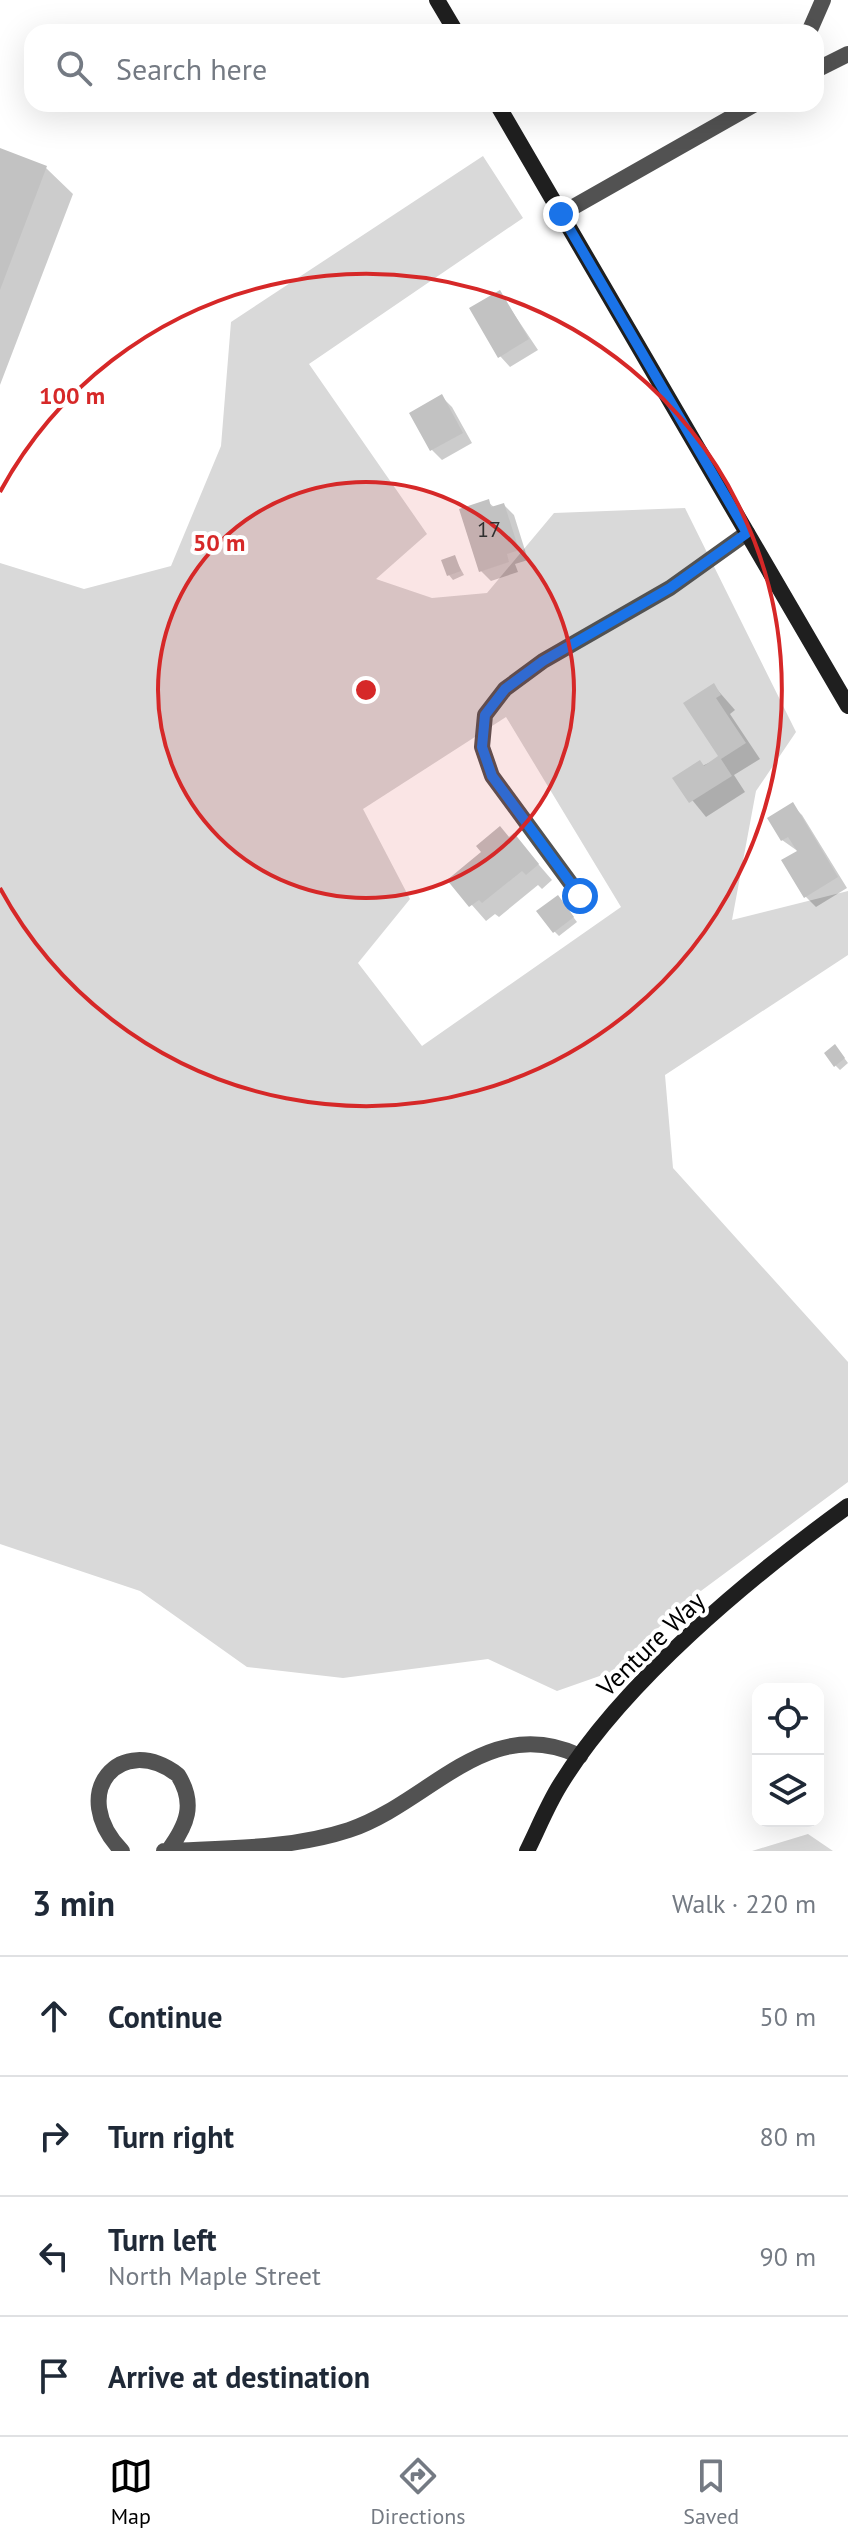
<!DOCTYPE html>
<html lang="en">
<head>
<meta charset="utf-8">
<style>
  :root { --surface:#fff; --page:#f6f6f7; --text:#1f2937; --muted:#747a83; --line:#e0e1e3; --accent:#000 }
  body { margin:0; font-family:"PT Sans",sans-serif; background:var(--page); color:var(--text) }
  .controls { position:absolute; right:24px; bottom:24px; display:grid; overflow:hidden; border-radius:16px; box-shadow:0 8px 32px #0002 }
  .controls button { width:72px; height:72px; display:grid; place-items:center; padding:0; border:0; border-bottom:2px solid var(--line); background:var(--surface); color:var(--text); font:40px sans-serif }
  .stop { position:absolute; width:24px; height:24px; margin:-18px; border:6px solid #1a73e8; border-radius:50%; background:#fff }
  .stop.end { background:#1a73e8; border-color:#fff; box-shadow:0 2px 8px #0008 }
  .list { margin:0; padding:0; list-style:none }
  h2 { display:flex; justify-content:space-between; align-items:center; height:104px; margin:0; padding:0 32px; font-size:34px }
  h2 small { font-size:26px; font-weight:400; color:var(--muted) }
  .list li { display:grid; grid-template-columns:52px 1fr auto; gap:24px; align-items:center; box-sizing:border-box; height:120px; padding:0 32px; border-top:2px solid var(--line) }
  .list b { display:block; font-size:30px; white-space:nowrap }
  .list p { margin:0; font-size:26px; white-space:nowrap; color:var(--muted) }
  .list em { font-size:26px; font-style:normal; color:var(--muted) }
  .icon { flex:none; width:44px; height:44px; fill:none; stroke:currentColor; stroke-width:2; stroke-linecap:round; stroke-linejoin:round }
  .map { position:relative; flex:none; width:848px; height:1851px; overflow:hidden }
  .search { position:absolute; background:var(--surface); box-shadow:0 8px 32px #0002; left:24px; right:24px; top:24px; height:88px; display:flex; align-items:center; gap:20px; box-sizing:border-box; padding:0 28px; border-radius:24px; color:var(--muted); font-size:30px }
  .sheet { height:584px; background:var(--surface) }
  nav { display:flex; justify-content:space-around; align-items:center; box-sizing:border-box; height:112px; border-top:2px solid var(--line); background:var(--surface); font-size:22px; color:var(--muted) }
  nav a { display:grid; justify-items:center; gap:4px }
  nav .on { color:var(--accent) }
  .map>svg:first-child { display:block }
</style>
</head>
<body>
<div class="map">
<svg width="848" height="1851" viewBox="0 0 848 1851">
  <rect width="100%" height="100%" fill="#fff"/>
  <path fill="#d9d9d9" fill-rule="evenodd" d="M483,156L523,218L309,364L427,534L376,579L432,598L487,593L554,513L685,508L796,732L756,791L732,920L848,891V955L665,1075L673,1168L848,1362V1482L686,1602L611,1672L557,1691L488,1659L343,1678L247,1667L140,1591L0,1544V563L84,589L171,566L221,446L231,322ZM506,717L621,907L422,1046L358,963L410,899L363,809Z
    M808,1834L833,1851H752Z"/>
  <path fill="#0003" d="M0,150L46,168L73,194L0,385Z
    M500,293L538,350L510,367L500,356Z
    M442,397L452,407L472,443L442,460L432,450Z
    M488,502L495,508L504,505L514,515L528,560L515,564L518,572L491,581L481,571Z
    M454,557L464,575L453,580L449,575Z
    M714,686L735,710L730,714L760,759L734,775L745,792L706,817L675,779L721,757Z
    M792,805L802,815L847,888L816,907L806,897L799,852L782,840Z
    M514,836L552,880L542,889L538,885L499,917L495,914L486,921L450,880Z
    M562,902L577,922L559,936L554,931Z
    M839,1051L848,1063L840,1070L835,1065Z"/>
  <path fill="#c2c2c2" d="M0,148L47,166L0,290Z
    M500,290L529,339L498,358L469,308Z
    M442,394L463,433L430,451L409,413Z
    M489,499L491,507L504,503L519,550L507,554L509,562L479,572L459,509Z
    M455,555L461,571L447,576L441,560Z
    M714,683L721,695L716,698L746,743L721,759L732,776L689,803L672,778L700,760L704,766L718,756L683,703Z
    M793,802L838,877L804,898L781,860L797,851L788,837L781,841L767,818Z
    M500,826L509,837L514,833L539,864L526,875L522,871L482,903L479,900L469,907L447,880L481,852L476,846Z
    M558,895L574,917L553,933L536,911Z
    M835,1044L845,1058L834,1067L824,1053Z"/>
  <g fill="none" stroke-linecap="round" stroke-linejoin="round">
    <path stroke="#525252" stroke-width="16" d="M809,32L823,0
      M816,70L848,54
      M561,214L755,104
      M580,896L492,776L482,747L485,715L505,689L543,661L670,588L747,533
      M122,1851C66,1793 121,1731 178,1775C196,1804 187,1825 168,1851H164
      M168,1851C228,1848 291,1849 349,1830C430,1803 487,1712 580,1756"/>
    <path stroke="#1f1f1f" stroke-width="16" d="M437,0L456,32
      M497,104L848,706
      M527,1851C538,1829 547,1806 560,1785C623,1682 750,1577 848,1506"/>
  </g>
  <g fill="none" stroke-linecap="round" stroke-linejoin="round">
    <path stroke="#1a73e8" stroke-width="10" d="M561,214L747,533L670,588L543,661L505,689L485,715L482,747L492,776L580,896"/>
  </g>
  <circle cx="366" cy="690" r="208" fill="#d62828" fill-opacity=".12"/>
  <g fill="none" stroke="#d62828" stroke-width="4">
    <circle cx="366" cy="690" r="208"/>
    <path d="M0 492A416 416 0 1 1 0 888"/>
  </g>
  <g text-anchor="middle" stroke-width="8" stroke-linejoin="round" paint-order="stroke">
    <g font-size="22" fill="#303030">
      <text x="489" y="537">17</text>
    </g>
    <g font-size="26" fill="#000" stroke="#fff">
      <text transform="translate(651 1644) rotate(-44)" y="9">Venture Way</text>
    </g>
  </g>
  <circle cx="366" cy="690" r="12" fill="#d62828" stroke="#fff" stroke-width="4"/>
  <g font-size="24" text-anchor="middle" font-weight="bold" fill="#d62828" stroke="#fff" stroke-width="8" stroke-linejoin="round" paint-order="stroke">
    <text x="72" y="404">100 m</text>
    <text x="219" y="551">50 m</text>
  </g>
</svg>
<div class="controls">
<button><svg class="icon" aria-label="locate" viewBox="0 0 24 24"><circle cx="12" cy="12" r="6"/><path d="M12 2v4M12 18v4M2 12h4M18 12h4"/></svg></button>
<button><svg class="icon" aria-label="layers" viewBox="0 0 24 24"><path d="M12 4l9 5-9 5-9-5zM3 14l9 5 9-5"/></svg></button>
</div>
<div class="stop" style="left:580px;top:896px"></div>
<div class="stop end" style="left:561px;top:214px"></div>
<div class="search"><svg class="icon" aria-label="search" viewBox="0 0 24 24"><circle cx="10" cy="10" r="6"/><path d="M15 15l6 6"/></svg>Search here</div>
</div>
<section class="sheet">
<h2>3 min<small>Walk · 220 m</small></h2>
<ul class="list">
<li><svg class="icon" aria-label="ahead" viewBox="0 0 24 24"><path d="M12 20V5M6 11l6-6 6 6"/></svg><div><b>Continue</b></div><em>50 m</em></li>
<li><svg class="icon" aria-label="right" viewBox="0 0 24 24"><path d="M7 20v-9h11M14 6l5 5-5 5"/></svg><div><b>Turn right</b></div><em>80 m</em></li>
<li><svg class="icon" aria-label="left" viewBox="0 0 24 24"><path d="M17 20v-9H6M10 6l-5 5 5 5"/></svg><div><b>Turn left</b><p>North Maple Street</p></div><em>90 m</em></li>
<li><svg class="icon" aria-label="arrive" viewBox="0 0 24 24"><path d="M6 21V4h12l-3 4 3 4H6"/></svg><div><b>Arrive at destination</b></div></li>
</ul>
</section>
<nav>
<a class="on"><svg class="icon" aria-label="map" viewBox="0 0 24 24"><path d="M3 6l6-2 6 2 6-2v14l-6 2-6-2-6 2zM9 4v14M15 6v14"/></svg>Map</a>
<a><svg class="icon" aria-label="directions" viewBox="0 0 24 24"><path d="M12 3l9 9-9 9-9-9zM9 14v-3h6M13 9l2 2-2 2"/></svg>Directions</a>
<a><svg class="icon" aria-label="saved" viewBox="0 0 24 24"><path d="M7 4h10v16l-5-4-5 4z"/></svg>Saved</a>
</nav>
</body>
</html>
